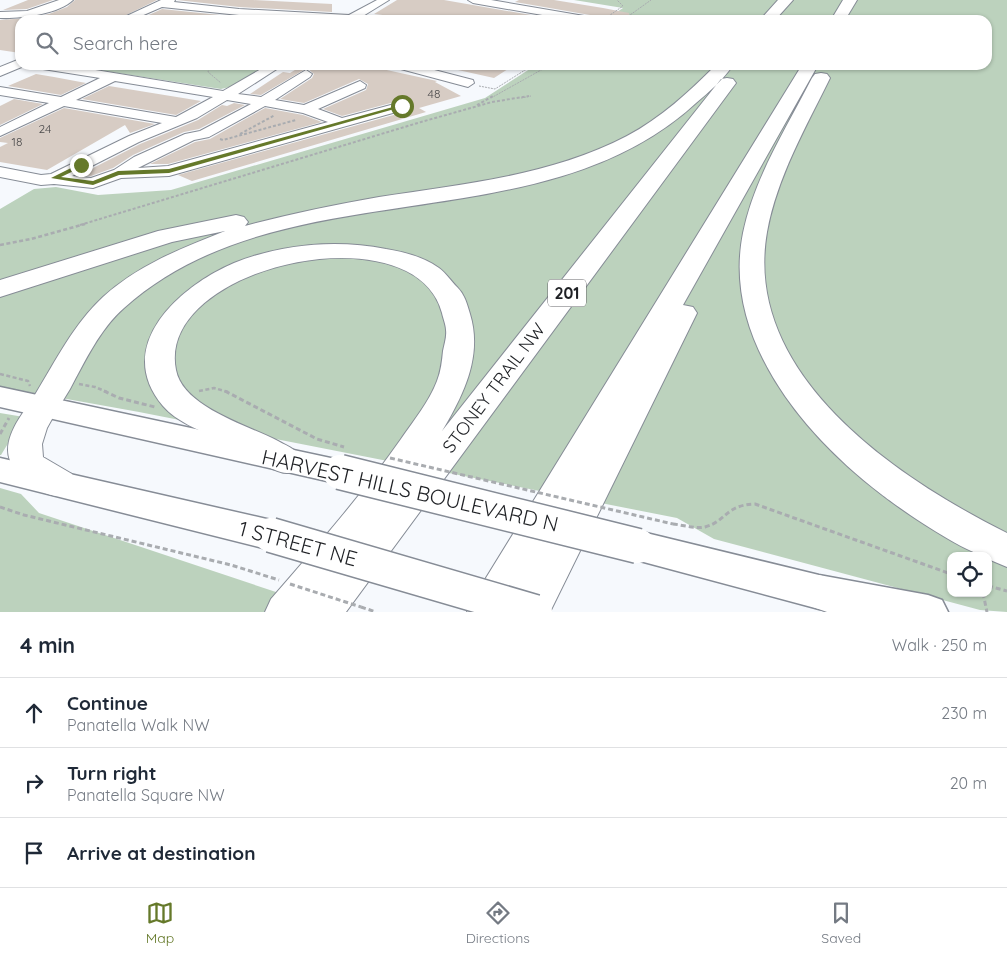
<!DOCTYPE html>
<html lang="en">
<head>
<meta charset="utf-8">
<style>
  :root { --surface:#fff; --page:#f6f6f7; --text:#1f2937; --muted:#747a83; --line:#e0e1e3; --accent:#65792a }
  body { margin:0; font-family:Quicksand,sans-serif; background:var(--page); color:var(--text) }
  .controls { position:absolute; right:15px; bottom:15px; display:grid; overflow:hidden; border-radius:10px; box-shadow:0 1px 4px #0004 }
  .controls button { width:45px; height:45px; display:grid; place-items:center; padding:0; border:0; border-bottom:1px solid var(--line); background:var(--surface); color:var(--text); font:25px sans-serif }
  .stop { position:absolute; width:15px; height:15px; margin:-11px; border:4px solid #65792a; border-radius:50%; background:#fff }
  .stop.end { background:#65792a; border-color:#fff; box-shadow:0 1px 5px #0008 }
  .list { margin:0; padding:0; list-style:none }
  h2 { display:flex; justify-content:space-between; align-items:center; height:65px; margin:0; padding:0 20px; font-size:21px }
  h2 small { font-size:16px; font-weight:400; color:var(--muted) }
  .list li { display:grid; grid-template-columns:32px 1fr auto; gap:15px; align-items:center; box-sizing:border-box; height:70px; padding:0 20px; border-top:1px solid var(--line) }
  .list b { display:block; font-size:19px; white-space:nowrap }
  .list p { margin:0; font-size:16px; white-space:nowrap; color:var(--muted) }
  .list em { font-size:16px; font-style:normal; color:var(--muted) }
  .icon { flex:none; width:28px; height:28px; fill:none; stroke:currentColor; stroke-width:2; stroke-linecap:round; stroke-linejoin:round }
  .map { position:relative; flex:none; width:1007px; height:612px; overflow:hidden }
  .search { position:absolute; background:var(--surface); box-shadow:0 1px 4px #0004; left:15px; right:15px; top:15px; height:55px; display:flex; align-items:center; gap:12px; box-sizing:border-box; padding:0 18px; border-radius:15px; color:var(--muted); font-size:19px }
  .sheet { height:275px; background:var(--surface) }
  nav { display:flex; justify-content:space-around; align-items:center; box-sizing:border-box; height:70px; border-top:1px solid var(--line); background:var(--surface); font-size:14px; color:var(--muted) }
  nav a { display:grid; justify-items:center; gap:2px }
  nav .on { color:var(--accent) }
  .map>svg:first-child { display:block }
</style>
</head>
<body>
<div class="map">
<svg width="1007" height="612" viewBox="0 0 1007 612">
  <rect width="100%" height="100%" fill="#f6f9fd"/>
  <path fill="#bcd2bd" fill-rule="evenodd" d="M574,0H1007V612L980,610L714,539L677,518L139,412L0,387V209L34,189L56,187L98,195L171,190L485,98L536,65H987V20H605L623,8ZM951,556H988V593H951Z
    M83,65H268L234,86L221,89L79,67Z
    M0,413L24,417L1,455H0Z
    M0,488L21,494L39,513L279,593L264,612H0Z"/>
  <path fill="#d7ccc4" d="M28,0H53L27,9L3,10Z
    M75,0H157L116,20H20V53L0,50V20L28,18L49,14L67,7Z
    M177,0H253L332,4V12L239,7Z
    M397,0H444L560,20H425L374,14Z
    M519,0H554L603,8L629,13V20H597L590,15L515,2Z
    M162,9L239,17L289,20L140,19Z
    M303,65L373,67L437,81L435,82L461,96L419,108L426,112L192,181L178,175L408,111L411,107L410,104L402,100L342,116L323,109L366,90L368,84L359,79L304,103L280,99L312,78L314,74L307,68L261,95L250,94L283,72L290,73Z
    M459,65H489L508,69L494,78L458,70Z
    M36,74L54,77L86,83L61,95L8,86Z
    M109,86L183,98L201,101L176,115L82,99Z
    M14,99L43,104L0,125V106Z
    M234,103L245,105L199,129L184,132L133,155L113,168L91,176L83,175L95,167L140,144L198,120L222,105L227,106Z
    M64,108L155,124L130,133L125,125L47,170L0,162V147L8,143L0,142V138Z
    M265,108L303,115L322,122L168,164H150L195,142L210,139Z"/>
  <g fill="none" stroke-linecap="round" stroke-linejoin="round">
    <g stroke="#868c96" stroke-width="2">
      <path id="minor" d="M59,0H73C59,14 19,19 0,18V12L27,11Z
        M161,0H175L174,2L239,9L349,15L377,0H389L363,16L375,18L376,20H319L239,15L162,7L132,20H118Z
        M468,0H491L590,17L595,20H571L473,3Z
        M20,59V65L24,66L0,76V67Z
        M37,65H65L223,91L268,65H283L238,94L261,97L306,70L312,74L310,77L275,100L304,105L360,81L366,85L365,88L318,109L342,118L402,102L409,106L407,109L169,176L121,178L93,188L54,184L41,185L0,177V167L41,175L51,174L129,136L162,123L64,106L0,136V127L49,103L0,95V87L61,97L100,78L43,69ZM115,81L213,97L176,117L76,100ZM227,100L251,104L200,131L185,134L134,157L114,170L91,178L72,176L139,142L197,118ZM265,106L303,113L328,122L168,166L138,168L194,140L209,137Z
        M395,65H415L473,80L474,83L468,87L397,68Z"/>
    </g>
    <g stroke="#868c96" stroke-width="3">
      <path id="major" d="M0,387L340,460L352,463L357,472L352,481L340,484L0,407Z
        M0,458L271,520L284,525L289,535L284,545L271,550L0,482Z
        M638,531L819,575L928,595L942,600L948,612H837L819,609L625,557L620,546L625,535Z"/>
    </g>
    <g stroke="#868c96" stroke-width="2">
      <path id="highway" d="M778,0H793L775,20H760Z
        M843,0H857L845,20H831Z
        M716,65H733C724,79 709,92 696,103C540,247 282,166 124,308C100,329 85,361 70,389C62,402 54,415 47,428L42,444L43,457L72,474L77,484L72,494C54,499 45,494 30,484C19,477 8,464 8,450C8,429 26,410 36,393C56,360 74,324 103,297C138,265 182,248 225,231L172,242L0,297V280L158,231L236,215L244,217L248,222L245,226C289,214 334,205 379,197C462,184 551,176 627,136C661,118 689,92 716,65Z
        M802,65H818L683,305L693,307L697,313L550,612H467L473,599Z
        M821,73L827,74L830,78C806,127 777,177 767,232C742,375 897,478 1007,533V567L988,559V556C968,556 899,508 881,494C803,434 722,338 743,233C754,178 787,127 812,78L815,74Z
        M727,78L733,79L736,83L733,87L346,612H265L271,599C316,547 362,495 401,439C414,420 429,402 437,381C441,371 442,361 443,351C444,345 447,337 446,330C446,325 443,318 442,313C415,209 155,266 176,370C183,407 247,425 278,441C289,447 298,450 304,461L299,470C296,471 292,473 288,473C276,475 232,446 218,439C199,430 177,422 163,406C112,346 180,286 234,263C281,244 336,239 386,249C404,252 424,257 439,268C446,273 451,281 457,287C465,295 467,304 470,314C483,356 463,396 442,431L721,79Z
        M819,575L897,599L903,612H827L805,604L799,592L805,580Z"/>
    </g>
    <path stroke="#a9acb0" stroke-width="1" stroke-dasharray="2 1" stroke-linecap="butt" d="M603,20L623,6L617,0
      M623,20L651,0
      M210,65L208,72L221,83
      M479,86L495,89L533,65
      M491,98L550,65
      M521,98L531,96"/>
    <path stroke="#a9acb0" stroke-width="2" stroke-dasharray="3 2" stroke-linecap="butt" d="M477,105L493,96
      M240,134L275,115
      M220,139L223,140L296,120
      M80,225L421,122L492,102L529,96"/>
    <path stroke="#a9acb0" stroke-width="2.5" stroke-dasharray="4 2.5" stroke-linecap="butt" d="M0,245L31,239L85,224
      M0,374L28,381L30,386
      M79,384L95,387L107,392
      M199,391L214,388L228,392"/>
    <path stroke="#a9acb0" stroke-width="3" stroke-dasharray="5 3" stroke-linecap="butt" d="M104,391L119,398L155,407
      M225,391L317,439L344,447
      M0,434L9,418
      M0,507L24,515L231,565L279,580
      M673,524C683,525 695,529 705,527C727,521 725,505 755,504L951,574
      M988,586L1007,591
      M983,593L987,612
      M361,607L376,612"/>
    <use href="#minor" fill="#fff" fill-rule="evenodd"/>
    <use href="#major" fill="#fff" fill-rule="evenodd"/>
    <use href="#highway" fill="#fff" fill-rule="evenodd"/>
    <g stroke="#868c96" stroke-width="37" stroke-linecap="butt">
      <path id="major-bridge" d="M340,472L638,546
        M271,535L535,612"/>
    </g>
    <path stroke="#a9acb0" stroke-width="3" stroke-dasharray="5 3" stroke-linecap="butt" d="M390,458L673,524
      M290,584L361,607"/>
    <use href="#major-bridge" stroke="#fff" stroke-width="34"/>
  </g>
  <path fill="#65792a" d="M400,105L405,106L169,173L119,175L93,185L51,178L81,163L84,164V166L61,177L93,181L118,171L169,169Z"/>
  <g text-anchor="middle" stroke-width="4" stroke-linejoin="round" paint-order="stroke">
    <g font-size="12" fill="#4c4b4c">
      <text x="434" y="98">48</text>
      <text x="45" y="133">24</text>
      <text x="17" y="146">18</text>
    </g>
    <rect fill="#fff" stroke="#626366" stroke-width="1" x="548" y="279.5" width="38" height="27" rx="4"/>
    <g font-size="16" font-weight="bold" fill="#1e2024">
      <text x="567" y="299">201</text>
    </g>
    <g font-size="18" fill="#1e2024" stroke="#fff">
      <text transform="translate(494 388) rotate(-53)" y="6">STONEY TRAIL NW</text>
    </g>
    <g font-size="21" fill="#1e2024" stroke="#fff">
      <text transform="translate(410 491) rotate(13)" y="7">HARVEST HILLS BOULEVARD N</text>
      <text transform="translate(298 544) rotate(15)" y="7">1 STREET NE</text>
    </g>
  </g>
</svg>
<div class="controls">
<button><svg class="icon" aria-label="locate" viewBox="0 0 24 24"><circle cx="12" cy="12" r="6"/><path d="M12 2v4M12 18v4M2 12h4M18 12h4"/></svg></button>
</div>
<div class="stop" style="left:402px;top:106px"></div>
<div class="stop end" style="left:81px;top:165px"></div>
<div class="search"><svg class="icon" aria-label="search" viewBox="0 0 24 24"><circle cx="10" cy="10" r="6"/><path d="M15 15l6 6"/></svg>Search here</div>
</div>
<section class="sheet">
<h2>4 min<small>Walk · 250 m</small></h2>
<ul class="list">
<li><svg class="icon" aria-label="ahead" viewBox="0 0 24 24"><path d="M12 20V5M6 11l6-6 6 6"/></svg><div><b>Continue</b><p>Panatella Walk NW</p></div><em>230 m</em></li>
<li><svg class="icon" aria-label="right" viewBox="0 0 24 24"><path d="M7 20v-9h11M14 6l5 5-5 5"/></svg><div><b>Turn right</b><p>Panatella Square NW</p></div><em>20 m</em></li>
<li><svg class="icon" aria-label="arrive" viewBox="0 0 24 24"><path d="M6 21V4h12l-3 4 3 4H6"/></svg><div><b>Arrive at destination</b></div></li>
</ul>
</section>
<nav>
<a class="on"><svg class="icon" aria-label="map" viewBox="0 0 24 24"><path d="M3 6l6-2 6 2 6-2v14l-6 2-6-2-6 2zM9 4v14M15 6v14"/></svg>Map</a>
<a><svg class="icon" aria-label="directions" viewBox="0 0 24 24"><path d="M12 3l9 9-9 9-9-9zM9 14v-3h6M13 9l2 2-2 2"/></svg>Directions</a>
<a><svg class="icon" aria-label="saved" viewBox="0 0 24 24"><path d="M7 4h10v16l-5-4-5 4z"/></svg>Saved</a>
</nav>
</body>
</html>
